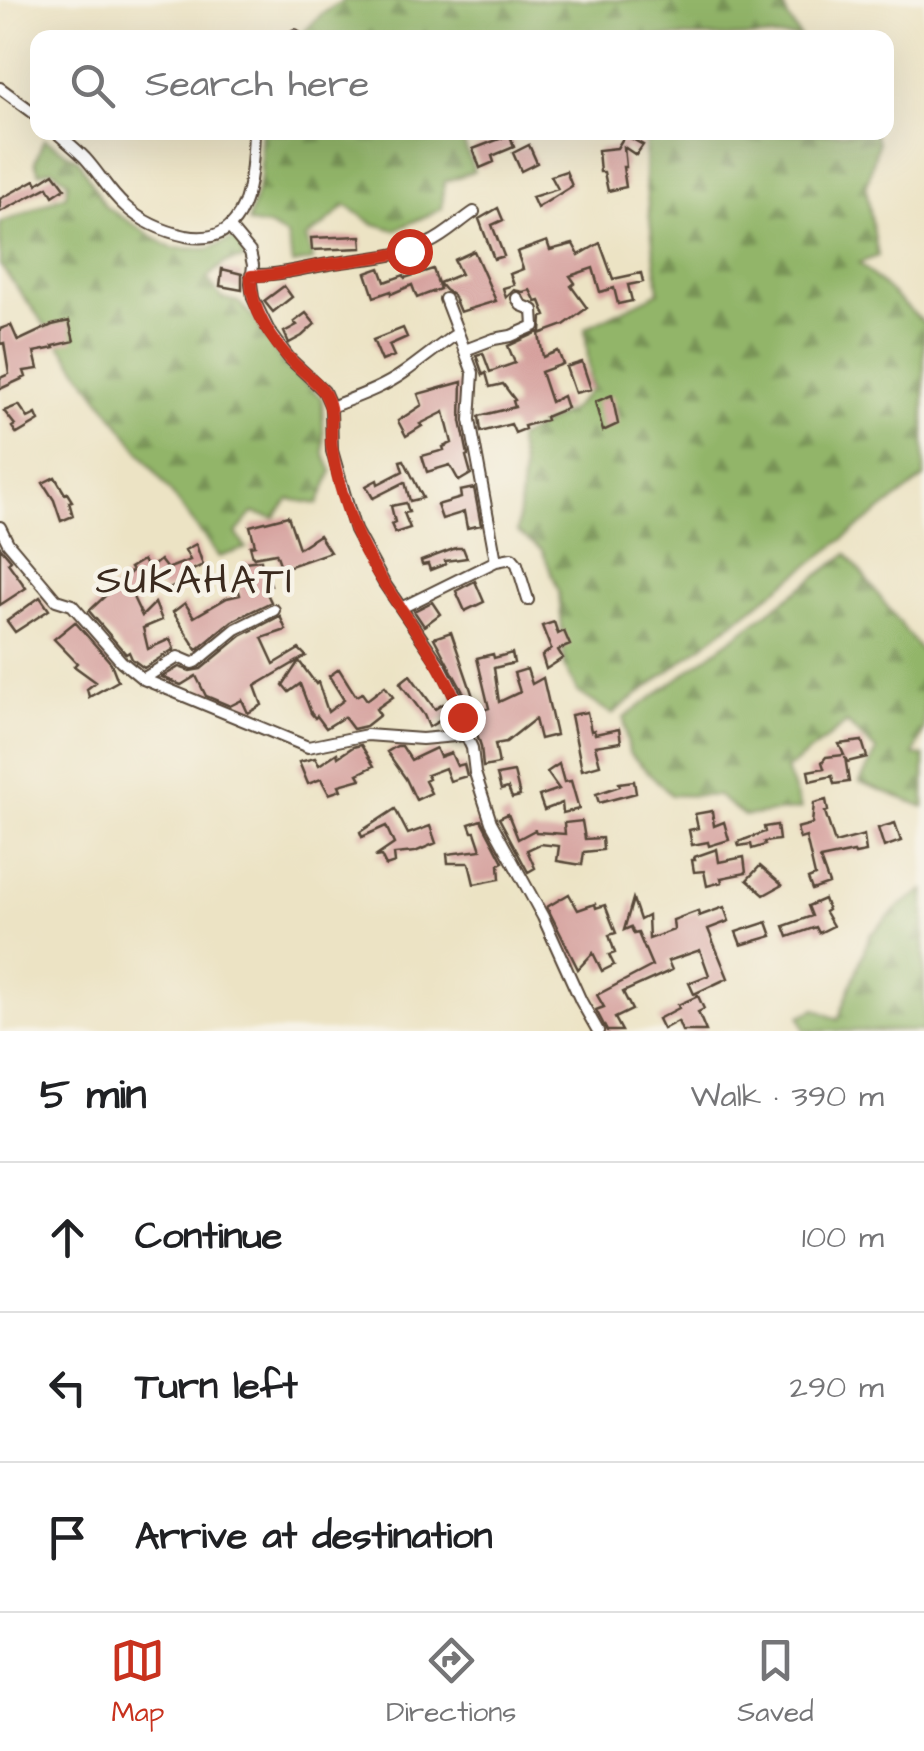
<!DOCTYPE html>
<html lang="en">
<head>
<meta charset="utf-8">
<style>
  :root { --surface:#fff; --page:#f6f6f6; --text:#202124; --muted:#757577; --line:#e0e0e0; --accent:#c8321e }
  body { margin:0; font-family:"Architects Daughter",sans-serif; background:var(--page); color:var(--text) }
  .stop { position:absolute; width:30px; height:30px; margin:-22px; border:8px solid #c8321e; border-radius:50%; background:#fff }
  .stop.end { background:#c8321e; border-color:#fff; box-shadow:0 2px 10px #0008 }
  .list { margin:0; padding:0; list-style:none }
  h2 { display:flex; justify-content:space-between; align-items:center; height:130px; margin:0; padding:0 40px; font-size:42px }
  h2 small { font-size:32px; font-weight:400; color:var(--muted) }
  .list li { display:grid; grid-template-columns:65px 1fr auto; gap:30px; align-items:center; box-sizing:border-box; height:150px; padding:0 40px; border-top:2px solid var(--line) }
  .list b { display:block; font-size:38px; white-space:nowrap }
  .list em { font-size:32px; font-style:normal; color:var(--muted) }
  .icon { flex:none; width:55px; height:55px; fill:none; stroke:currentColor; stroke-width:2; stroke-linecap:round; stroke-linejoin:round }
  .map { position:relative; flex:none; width:924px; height:1031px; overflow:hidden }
  .search { position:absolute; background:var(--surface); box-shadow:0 10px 40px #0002; left:30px; right:30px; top:30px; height:110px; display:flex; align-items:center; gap:25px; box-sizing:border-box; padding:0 35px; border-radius:20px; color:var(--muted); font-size:38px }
  .sheet { height:580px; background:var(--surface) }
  nav { display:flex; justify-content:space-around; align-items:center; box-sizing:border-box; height:140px; border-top:2px solid var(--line); background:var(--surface); font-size:28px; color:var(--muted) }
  nav a { display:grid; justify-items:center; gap:5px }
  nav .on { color:var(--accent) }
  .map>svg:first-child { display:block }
</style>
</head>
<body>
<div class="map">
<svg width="924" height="1031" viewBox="0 0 924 1031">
  <defs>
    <pattern id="forest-firs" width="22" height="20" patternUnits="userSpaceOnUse" patternTransform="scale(2.5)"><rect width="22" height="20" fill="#92b569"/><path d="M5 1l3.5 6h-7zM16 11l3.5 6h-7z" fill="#789356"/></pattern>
  </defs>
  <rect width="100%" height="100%" fill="#f7f3e8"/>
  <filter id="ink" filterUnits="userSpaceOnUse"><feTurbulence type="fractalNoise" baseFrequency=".01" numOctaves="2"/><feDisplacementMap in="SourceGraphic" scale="20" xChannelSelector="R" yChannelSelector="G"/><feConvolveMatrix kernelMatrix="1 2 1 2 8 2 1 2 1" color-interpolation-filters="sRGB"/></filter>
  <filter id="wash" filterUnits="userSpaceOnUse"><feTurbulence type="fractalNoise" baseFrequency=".0048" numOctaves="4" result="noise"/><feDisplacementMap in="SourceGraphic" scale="40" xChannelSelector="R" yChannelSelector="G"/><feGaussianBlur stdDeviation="2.25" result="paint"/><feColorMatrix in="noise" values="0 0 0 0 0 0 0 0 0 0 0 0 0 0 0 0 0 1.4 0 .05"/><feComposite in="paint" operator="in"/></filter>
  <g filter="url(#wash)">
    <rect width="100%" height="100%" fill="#ece3c4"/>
    <path fill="url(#forest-firs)" stroke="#667044" stroke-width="2.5" d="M344,0H781L788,18L800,37H299L322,14Z
      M261,133H460L474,171L444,182L442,209L395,230L372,223L346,205L323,226L306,238L313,260L293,264L287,236L268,226L248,223L261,177Z
      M646,133H874L878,143L866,188L878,256L859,263L924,323V478L612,714L578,692L565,667L559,591L542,550L517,532L523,470L517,439L571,410L591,389L585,328L659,292L645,179Z
      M44,139L78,160L106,207L171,248L208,249L238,237L244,259L224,263L207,278L221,298L238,302L254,318L285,367L322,398L324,454L332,471L318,504L289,499L274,518L253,513L236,533L246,548L219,557L0,265V222C23,217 43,203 66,195L68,181L52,169L39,173L35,162Z
      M847,554L924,655V728L914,755L924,756V807L860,782L877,751L847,723L786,770L801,809L744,816L718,796L671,795L629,753L624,718Z
      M924,890V1031H805L800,1016L816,1009L838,1020L870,935L900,906Z"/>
    <g id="blocks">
      <path fill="#d5a09d" d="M510,135L514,147L492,156L494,162L480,168L473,149Z
        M625,135L643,145L636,155L624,147L626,167H623L626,187L608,191L604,172H600L598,150L617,148Z
        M529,145L537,163L521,171L513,153Z
        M566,171L572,186L537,208L532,197L558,189L551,176Z
        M54,173L65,188L53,196L48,187L0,212V199L35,180L37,184Z
        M498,208L503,220L492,225L504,256L494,259L479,219Z
        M361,236L362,248L312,250L311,238Z
        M547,241L550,250L573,244L579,255L600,243L613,279L641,273L643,282L628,285L632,301L618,304L614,288L600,292L593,268L570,276L575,283L571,286L587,308L564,325L539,334L543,357L558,351L563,364L541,372L551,402L563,396L567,408L545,417L546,420L524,426L525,429L515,433L511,424L481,432L479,416L515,407L513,401L515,400L503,384L490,387L486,373L483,375L476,355L483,353L490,372L515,363L508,346L541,331L542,317L546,316L540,301L536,302L530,290L523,292L514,290L506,298L503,288L514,285L510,274L523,269L517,252Z
        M474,251L496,301L460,312L453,295L445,290L439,283L461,274L454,260Z
        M380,268L385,282L404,275L405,278L433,269L440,289L417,298L412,285L391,294V291L374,297L366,273Z
        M222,269L242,274V290L220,286Z
        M284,286L292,297L273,312L264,301Z
        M306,313L315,324L302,336L289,343L284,332L297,325L294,322Z
        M69,321L74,341L53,346L54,348L34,352L38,369L24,371L26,377L0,389V378L9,374L4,343L0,344V329L11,325L18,341L52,325Z
        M403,328L407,337L389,345L394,356L382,361L373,340Z
        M582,362L591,389L575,393L566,367Z
        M462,382L461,421L468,455L466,456L471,474L459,481L450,465L427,472L422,456L444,450L443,447L452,443L444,412L420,424L422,426L406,436L398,421L422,405L418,394Z
        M612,395L618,424L603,431L595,402Z
        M19,405L28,418L36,414L39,421L17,434L12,427L15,425L4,411Z
        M404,460L423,498L410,501L405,482L373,498L366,486L377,480L378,484L403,471L400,461Z
        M55,477L65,494L67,493L72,501L69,502L73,516L61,521L54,500L43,483Z
        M474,488L481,525L467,528L464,512L442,519L437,505L461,498L460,491Z
        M406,503L409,512L404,513L410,528L395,533L391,524L395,522L391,506Z
        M288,516L299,548L319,535L330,552L282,569L276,553L253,557L250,546L255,545L250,526Z
        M196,544L203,565L186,573L189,579L163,592L155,577L131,593L142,616L155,603L162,620L143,628L148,649L170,639L174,649L144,668L132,659L129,652L126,654L89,611L132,571L130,568L143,560L148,570L160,560L167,569L190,560L185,550Z
        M0,547L11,560L8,563L26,588L0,605Z
        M456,548H463L467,558L445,561L446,564L430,570L428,564L422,565L421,561Z
        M261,560L263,576L267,574L271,585L264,587L271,602L232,621L197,650L173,612L185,603L194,617L227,598L240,595L237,584L246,582L244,562Z
        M475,581L484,602L465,611L456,591Z
        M40,597L49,610L15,632L7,621Z
        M432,602L440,614L424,626L414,611Z
        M280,616L286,630L262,638L274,664L299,649L306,656L255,686L262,705L248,713L242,700L230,706L206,696L196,676L181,685L162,677L179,667L190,671L201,669L241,636Z
        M75,622L111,663L118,681L89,697L87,689L96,682L74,666L77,663L54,639Z
        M554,622L558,634L564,631L570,645L558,650L563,658L546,669L542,656L551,649L542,626Z
        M451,632L478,711L489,708L477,658L493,654L494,658L512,653L514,663L494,668L499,702L520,692L514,673L527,669L532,684L543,678L556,735L540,739L535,719L506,742L495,744L499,764L483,767L481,746L463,692L434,638Z
        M299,661L316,684L318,682L328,712L344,700L329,676L339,669L356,696L362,693L367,700L385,686L393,697L376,709L380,715L366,726L353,729L344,717L326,728L317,716L315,718L311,713L300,684L289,692L283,685Z
        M410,675L435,709L443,704L449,715L429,727L424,715L400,683Z
        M587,712L591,731L594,730L595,734L619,729L621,742L595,746L600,765L582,770L571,715Z
        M862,741L867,757L847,762L845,757L849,782L834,784L832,776L810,781L808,771L824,768L822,762L826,757L844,755L839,744Z
        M361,745L374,766L358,774L361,779L339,785L341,790L329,794L321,779L308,784L299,762L315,758L319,765L337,753L338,757L353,747Z
        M397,746H402L411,760L436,748L440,757L451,753L457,766L464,764L467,776L450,781L445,768L427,775L429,779L425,781L431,793L416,800L406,779L387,752Z
        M559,764L564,782L571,781L579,809L563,813L562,803L544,810L539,796L559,789L547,772Z
        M514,772L520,796L512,798L508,788L501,790L497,775Z
        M634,781L636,793L599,803L596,794L620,786L619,783Z
        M826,800L828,811L825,812L835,843L864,835L866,852L855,854L854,852L820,859L829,884L812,890L808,879L815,876L806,837L800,839L797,828L812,824L814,803Z
        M395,809L408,834L430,826L436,843L415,852L394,854L395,863L386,866L381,856L375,857L394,844L386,826L362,837L360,832Z
        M712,811L714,826L724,822L729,840L709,846L708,842L692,845L689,830L698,828L695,814Z
        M508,814L518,839L535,830L536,832L565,834L564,823L582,821L585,839L602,838L603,850L584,852L582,865L557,861L559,846L540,844L527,850L535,868L528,872L499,818Z
        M481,820L503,862L499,864L500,879L474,884L469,863H448L447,854L481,850L475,832H472L469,824Z
        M895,823L901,841L884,847L878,828Z
        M777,825L779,840L764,842L765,845L752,849L751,844L739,846L738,842L765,832L764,827Z
        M717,849L719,862L744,857L746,873L721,878L722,882L707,886L704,871L694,872L692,860H695L694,857Z
        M760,866L782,885L764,895L747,880Z
        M569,894L578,910L595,904L596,908L605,905L616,933L609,935L615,953L609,955L614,965L602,971L593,953L578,969L547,907Z
        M633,899L640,920L648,916L649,939L674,930L673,920L698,911L699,916L724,907L729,921L708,929L728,978L694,994L689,983L709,975L700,950L668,961L672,970L623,992L632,1010L615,1018L622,1031H607L596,1010L604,1007L597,995L652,966L638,933L634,934L631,927L624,930Z
        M824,899L828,910L825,912L833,926L819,933L816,927L788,937L784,926L812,916L808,906Z
        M767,922L772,936L741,945L736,932Z
        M698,996L704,1009L698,1012L706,1031H682L678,1021L663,1029L658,1019L679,1008L678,1005Z"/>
    </g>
  </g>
  <g filter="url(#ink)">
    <use href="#blocks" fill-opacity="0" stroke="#564637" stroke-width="2.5"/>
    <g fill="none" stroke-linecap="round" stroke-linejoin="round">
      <g stroke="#564637" stroke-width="14">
        <path id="street" d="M292,38L295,35
          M0,88L38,116
          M56,132C66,141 76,149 85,158C99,173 109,192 125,206C142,222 163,231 186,236C250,248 252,178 254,132
          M230,228L250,252L253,265L251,283L253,298L268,329L289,358L324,391L331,407L332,451L355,530L384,583L441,667L455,695L466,735
          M251,275C278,276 303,268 329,264C363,258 397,258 429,243C445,236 459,222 474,212
          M458,333L473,373L470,420L496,561
          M465,350L494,339L511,336L534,326L533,310L521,305L517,298
          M331,407C356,397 383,388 405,372C423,359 440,345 458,333L445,299
          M0,527L8,543L56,600L72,605L121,661L143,679L308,747L367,735L422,739L466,735L472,748L475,773L491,822L543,917L581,1001L598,1031
          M401,608L496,561L512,558L517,564L528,600
          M143,679L178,657L192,663L196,662L236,629L274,610"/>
      </g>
      <use href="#street" stroke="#fff" stroke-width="10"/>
    </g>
  </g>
  <g fill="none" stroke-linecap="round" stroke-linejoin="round" filter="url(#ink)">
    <path stroke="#c8321e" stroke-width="12" d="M409,251C380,258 351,260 322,265C298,269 275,276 251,276C249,307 272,342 294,363C304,373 320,383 326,396C335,413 329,431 332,449C336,475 345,505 355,530C383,597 438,646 462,717"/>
  </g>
  <g text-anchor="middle" stroke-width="9" stroke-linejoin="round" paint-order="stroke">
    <g font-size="40" letter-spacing="2.5" fill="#3b2a1e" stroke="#f7f3e8">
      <text x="195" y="593">SUKAHATI</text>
    </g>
  </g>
</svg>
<div class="stop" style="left:409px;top:251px"></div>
<div class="stop end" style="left:462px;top:717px"></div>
<div class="search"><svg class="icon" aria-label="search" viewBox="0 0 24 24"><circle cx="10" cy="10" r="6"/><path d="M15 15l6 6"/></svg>Search here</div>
</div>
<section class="sheet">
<h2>5 min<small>Walk · 390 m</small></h2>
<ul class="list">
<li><svg class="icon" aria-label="ahead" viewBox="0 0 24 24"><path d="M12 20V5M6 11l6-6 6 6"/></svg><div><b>Continue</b></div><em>100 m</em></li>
<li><svg class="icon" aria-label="left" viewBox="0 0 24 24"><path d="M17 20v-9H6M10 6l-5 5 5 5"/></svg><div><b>Turn left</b></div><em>290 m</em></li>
<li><svg class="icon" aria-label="arrive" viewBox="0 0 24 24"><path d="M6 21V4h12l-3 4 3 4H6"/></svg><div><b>Arrive at destination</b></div></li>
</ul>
</section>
<nav>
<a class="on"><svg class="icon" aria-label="map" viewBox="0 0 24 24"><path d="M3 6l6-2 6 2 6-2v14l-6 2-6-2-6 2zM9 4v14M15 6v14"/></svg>Map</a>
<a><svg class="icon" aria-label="directions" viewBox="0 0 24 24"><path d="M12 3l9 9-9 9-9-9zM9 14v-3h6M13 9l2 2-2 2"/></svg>Directions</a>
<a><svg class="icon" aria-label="saved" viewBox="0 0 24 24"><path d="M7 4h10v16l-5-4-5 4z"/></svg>Saved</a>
</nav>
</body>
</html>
